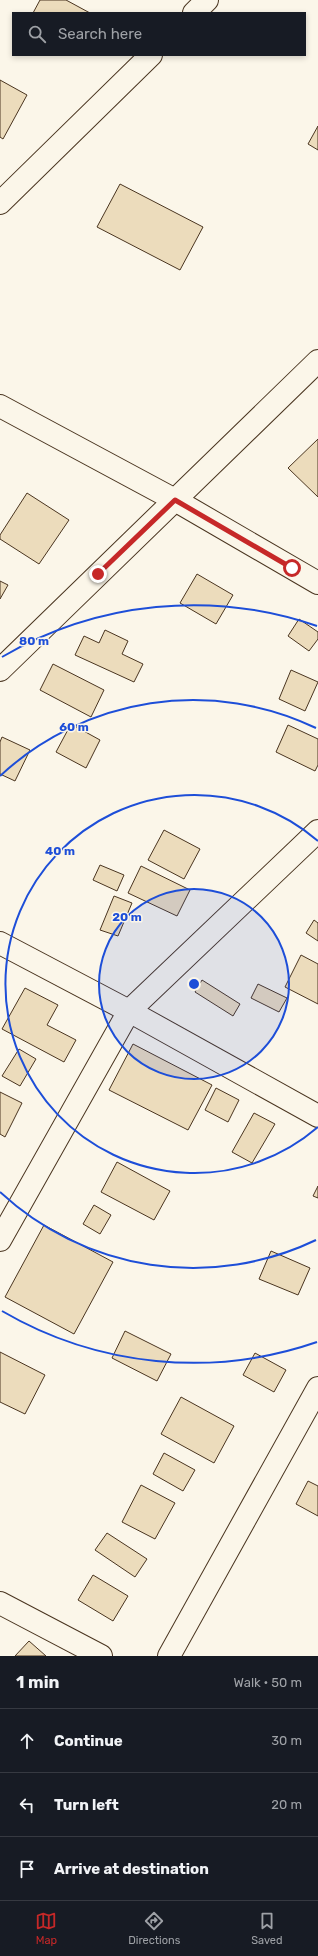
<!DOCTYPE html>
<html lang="en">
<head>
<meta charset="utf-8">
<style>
  :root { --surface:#171b24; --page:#20242c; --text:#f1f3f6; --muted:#9ea1a6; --line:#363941; --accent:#c62828 }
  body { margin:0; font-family:Rubik,sans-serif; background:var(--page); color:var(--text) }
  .stop { position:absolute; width:12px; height:12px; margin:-9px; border:3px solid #c62828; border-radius:50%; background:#fff }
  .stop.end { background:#c62828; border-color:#fff; box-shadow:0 1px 4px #0008 }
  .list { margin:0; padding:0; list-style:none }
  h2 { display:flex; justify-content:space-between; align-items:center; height:52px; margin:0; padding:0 16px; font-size:17px }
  h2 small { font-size:13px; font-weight:400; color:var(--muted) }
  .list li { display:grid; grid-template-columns:26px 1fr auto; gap:12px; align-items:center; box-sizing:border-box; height:64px; padding:0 16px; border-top:1px solid var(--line) }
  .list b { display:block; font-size:15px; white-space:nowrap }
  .list em { font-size:13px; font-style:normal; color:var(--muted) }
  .icon { flex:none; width:22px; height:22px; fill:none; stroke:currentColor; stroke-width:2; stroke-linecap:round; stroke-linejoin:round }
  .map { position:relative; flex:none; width:318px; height:1656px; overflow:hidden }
  .search { position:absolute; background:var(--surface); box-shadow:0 2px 6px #0003; left:12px; right:12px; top:12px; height:44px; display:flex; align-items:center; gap:10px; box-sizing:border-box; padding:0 14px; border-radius:0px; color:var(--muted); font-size:15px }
  .sheet { height:244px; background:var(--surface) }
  nav { display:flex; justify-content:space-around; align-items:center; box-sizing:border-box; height:56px; border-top:1px solid var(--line); background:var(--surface); font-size:11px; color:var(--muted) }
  nav a { display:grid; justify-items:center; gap:2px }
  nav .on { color:var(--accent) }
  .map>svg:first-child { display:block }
</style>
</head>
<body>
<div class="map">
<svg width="318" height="1656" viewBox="0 0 318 1656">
  <rect width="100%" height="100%" fill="#fbf6e9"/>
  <path fill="#ecdcbc" stroke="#4a3520" d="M40,0H66L90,13H33Z
    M0,80L27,95L3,139L0,137Z
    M318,126V150L308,144Z
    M120,184L203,227L180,270L97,227Z
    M318,439V497L288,468Z
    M27,493L69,520L39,564L0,539V535Z
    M197,574L233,595L216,624L180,603Z
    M0,581L8,585L0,599Z
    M299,619L318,632V639L309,651L288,636Z
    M105,630L128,641L122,654L143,664L134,682L75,655L84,636L99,643Z
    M53,664L104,690L91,717L40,690Z
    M291,670L318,682L305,711L279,699Z
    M71,724L100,740L86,768L56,752Z
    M288,725L318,739V765L315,771L276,752Z
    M2,737L30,750L15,781L0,774V742Z
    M164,830L200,849L184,879L148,860Z
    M100,865L124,875L117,891L93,880Z
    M141,866L190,890L177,916L128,893Z
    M114,896L132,903L118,936L100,930Z
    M314,920L318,923V941L306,933Z
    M301,955L318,964V1004L285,987Z
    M202,980L240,1004L233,1016L195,992Z
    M258,984L287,998L279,1012L251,998Z
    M25,988L58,1005L47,1025L76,1040L64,1062L2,1029Z
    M133,1044L212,1085L188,1130L109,1090Z
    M19,1049L36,1059L20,1086L2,1076Z
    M216,1088L239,1100L228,1122L205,1110Z
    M0,1092L22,1103L5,1137L0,1134Z
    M254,1113L275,1124L252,1163L232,1152Z
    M117,1162L170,1191L154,1220L101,1192Z
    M318,1186V1198L313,1196Z
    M94,1205L111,1215L100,1234L83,1224Z
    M44,1225L113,1262L74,1334L5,1297Z
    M271,1251L310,1268L298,1295L259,1279Z
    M125,1331L171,1354L157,1381L112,1358Z
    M0,1352L45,1375L25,1414L0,1402Z
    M255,1353L286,1370L274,1392L243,1375Z
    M181,1397L234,1426L214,1463L161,1434Z
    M164,1453L195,1470L183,1491L153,1474Z
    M308,1481L318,1486V1516L296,1504Z
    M141,1485L175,1503L155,1539L122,1522Z
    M107,1533L147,1559L135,1577L95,1550Z
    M93,1575L128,1596L113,1621L78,1600Z
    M29,1641L46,1656H15Z"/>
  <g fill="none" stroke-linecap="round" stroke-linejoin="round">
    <g stroke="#4a3520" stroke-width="24">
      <path id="street" d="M194,13L207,0
        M0,203L151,55
        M0,406L175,500L318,583
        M0,670L318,361
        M0,943L129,1011L318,1116
        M0,1240L129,1011L318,831
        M0,1603L101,1656
        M169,1656L318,1388"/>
    </g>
    <use href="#street" stroke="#fbf6e9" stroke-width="22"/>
  </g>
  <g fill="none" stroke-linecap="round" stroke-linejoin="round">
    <path stroke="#c62828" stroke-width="5" d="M98,574L175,500L292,568"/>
  </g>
  <circle cx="194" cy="984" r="95" fill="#1d4ed8" fill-opacity=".12"/>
  <g fill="none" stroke="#1d4ed8" stroke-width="2">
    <circle cx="194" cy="984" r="95"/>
    <path d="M318 1127A189 189 0 1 1 318 841"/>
    <path d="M316 1240A284 284 0 0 1 0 1192M0 776A284 284 0 0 1 316 728"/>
    <path d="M317 1342A379 379 0 0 1 2 1311M2 657A379 379 0 0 1 317 626"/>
  </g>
  <circle cx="194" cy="984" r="6" fill="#1d4ed8" stroke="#fbf6e9" stroke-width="2"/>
  <g font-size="12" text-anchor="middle" font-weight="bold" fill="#1d4ed8" stroke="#fbf6e9" stroke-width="3" stroke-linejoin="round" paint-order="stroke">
    <text x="34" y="645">80 m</text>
    <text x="74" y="731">60 m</text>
    <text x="60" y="855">40 m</text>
    <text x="127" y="921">20 m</text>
  </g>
</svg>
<div class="stop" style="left:292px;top:568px"></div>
<div class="stop end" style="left:98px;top:574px"></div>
<div class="search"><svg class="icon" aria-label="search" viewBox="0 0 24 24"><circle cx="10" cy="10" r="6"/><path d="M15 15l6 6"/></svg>Search here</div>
</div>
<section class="sheet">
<h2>1 min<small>Walk · 50 m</small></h2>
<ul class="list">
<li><svg class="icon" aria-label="ahead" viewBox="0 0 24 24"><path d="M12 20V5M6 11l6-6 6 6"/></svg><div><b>Continue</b></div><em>30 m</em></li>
<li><svg class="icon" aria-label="left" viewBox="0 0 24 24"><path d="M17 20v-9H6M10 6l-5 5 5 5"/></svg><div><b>Turn left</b></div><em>20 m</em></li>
<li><svg class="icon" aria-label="arrive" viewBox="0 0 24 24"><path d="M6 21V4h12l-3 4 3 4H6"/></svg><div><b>Arrive at destination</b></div></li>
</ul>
</section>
<nav>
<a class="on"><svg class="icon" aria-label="map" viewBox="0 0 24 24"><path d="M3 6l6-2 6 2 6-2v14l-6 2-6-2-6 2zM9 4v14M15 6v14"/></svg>Map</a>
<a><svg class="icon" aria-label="directions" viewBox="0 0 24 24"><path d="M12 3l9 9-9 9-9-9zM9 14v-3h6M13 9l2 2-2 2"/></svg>Directions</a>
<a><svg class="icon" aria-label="saved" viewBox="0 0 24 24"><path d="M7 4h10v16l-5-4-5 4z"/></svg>Saved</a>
</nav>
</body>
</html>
